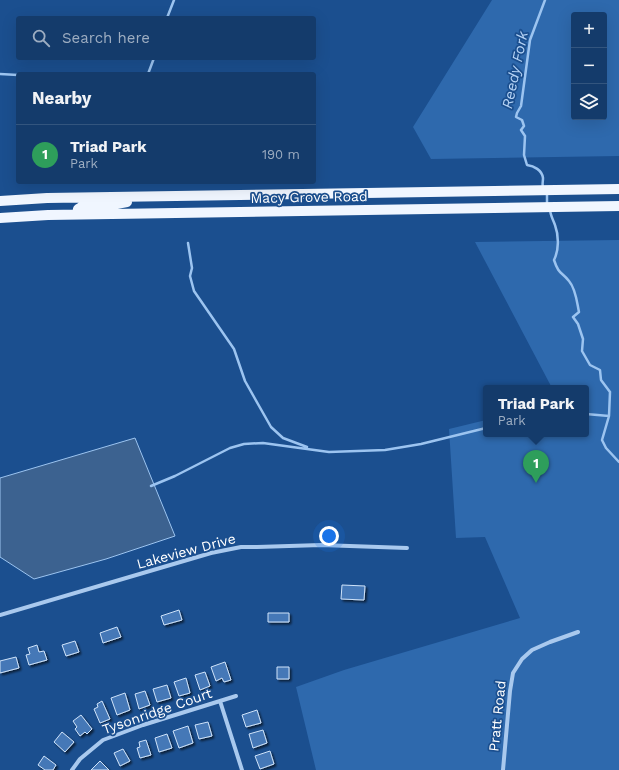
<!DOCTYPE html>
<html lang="en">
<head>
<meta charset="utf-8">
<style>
  :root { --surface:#143b6b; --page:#1d4271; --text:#f1f3f6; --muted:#9dadc1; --line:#33557e; --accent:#ffd166 }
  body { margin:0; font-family:"Work Sans",sans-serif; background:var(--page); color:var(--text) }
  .controls { position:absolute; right:12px; top:12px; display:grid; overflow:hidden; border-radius:4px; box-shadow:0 4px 16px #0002 }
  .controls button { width:36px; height:36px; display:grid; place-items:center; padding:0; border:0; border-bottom:1px solid var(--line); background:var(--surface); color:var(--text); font:20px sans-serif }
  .you { position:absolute; left:329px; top:536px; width:14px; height:14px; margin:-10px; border:3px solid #fff; border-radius:50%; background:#1a73e8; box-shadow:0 0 0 6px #1a73e833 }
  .badge { display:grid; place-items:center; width:26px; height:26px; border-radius:50%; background:var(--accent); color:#fff; font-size:13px; font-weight:700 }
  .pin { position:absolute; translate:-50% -33px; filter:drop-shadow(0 1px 2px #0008) }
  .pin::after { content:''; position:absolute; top:21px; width:14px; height:12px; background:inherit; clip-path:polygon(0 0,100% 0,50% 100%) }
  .popup { position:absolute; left:483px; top:385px; width:106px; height:52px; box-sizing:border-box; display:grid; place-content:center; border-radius:4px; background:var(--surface); filter:drop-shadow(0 1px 3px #0005); font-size:13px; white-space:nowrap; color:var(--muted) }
  .popup b { font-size:15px; color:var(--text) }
  .popup::after { content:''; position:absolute; left:50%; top:100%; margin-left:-8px; border:8px solid transparent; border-top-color:var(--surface) }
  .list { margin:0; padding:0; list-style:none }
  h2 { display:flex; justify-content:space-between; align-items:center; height:52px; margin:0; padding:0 16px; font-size:17px }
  h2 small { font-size:13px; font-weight:400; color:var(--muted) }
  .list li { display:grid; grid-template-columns:26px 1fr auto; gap:12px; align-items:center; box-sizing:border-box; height:60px; padding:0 16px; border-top:1px solid var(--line) }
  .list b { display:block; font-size:15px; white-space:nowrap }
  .list p { margin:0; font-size:13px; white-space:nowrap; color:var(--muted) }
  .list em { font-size:13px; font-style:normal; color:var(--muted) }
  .icon { flex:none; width:22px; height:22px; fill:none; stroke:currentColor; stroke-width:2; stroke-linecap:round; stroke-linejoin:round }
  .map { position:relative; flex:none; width:619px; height:770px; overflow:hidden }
  .search { position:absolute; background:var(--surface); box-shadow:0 4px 16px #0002; left:16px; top:16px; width:300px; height:44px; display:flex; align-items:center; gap:10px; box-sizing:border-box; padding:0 14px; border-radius:4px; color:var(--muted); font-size:15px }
  .panel { position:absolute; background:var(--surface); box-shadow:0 4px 16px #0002; left:16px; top:72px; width:300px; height:112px; border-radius:4px }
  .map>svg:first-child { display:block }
</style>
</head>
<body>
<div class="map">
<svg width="619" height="770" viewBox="0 0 619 770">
  <defs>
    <filter id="shadow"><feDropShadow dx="2" dy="2" stdDeviation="1" flood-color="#0009"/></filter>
  </defs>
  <rect width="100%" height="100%" fill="#1b4f8f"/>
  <path fill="#2e69ad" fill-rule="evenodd" d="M492,0H619V156L431,159L413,127ZM574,15H604V117H574Z
    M619,240V770H316L296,687L344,670L520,618L485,537L456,538L449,429L486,420V434H586V388H552L475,242Z"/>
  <path fill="#3c6290" stroke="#9cc4f0" d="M135,438L175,536L106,559L34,579L0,557V478Z"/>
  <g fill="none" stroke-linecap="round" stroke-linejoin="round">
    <path stroke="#9cc4f0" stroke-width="2.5" d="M167,18L174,0
      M0,74L18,75
      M148,74L154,58
      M543,188C542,184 543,182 543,178C542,170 534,166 527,165L524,155L525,136L521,130L524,126L522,120L516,117L517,113L521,106L530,40L545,0
      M546,192L547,195V205
      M550,209C550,215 553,219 555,225C559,236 559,250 554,260C559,275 561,271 569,281C576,289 577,303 579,312L573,317L578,324L583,339L582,351L590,365L600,370L601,380L610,392L609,416L602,440L606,448L619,462
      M188,243L192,268L190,276L194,291L234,349L245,381L271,427L283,438L307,447
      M586,414L609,416
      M151,486L175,476L230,448L244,444L263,443L329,452L385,450L421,444L486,428"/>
  </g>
  <path fill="#4478b7" stroke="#cfe3fa" filter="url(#shadow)" d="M342,585L365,586L364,600L341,599Z
    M179,610L182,620L164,625L161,616Z
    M268,613H289V622H268Z
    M117,627L121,637L103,643L100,633Z
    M75,641L79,652L66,656L62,645Z
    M37,645L39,652L44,651L47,660L29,665L26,655L30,654L28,648Z
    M16,657L19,668L0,673V661Z
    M225,662L231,680L224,682L222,678L216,681L211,667Z
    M277,667H289V679H277Z
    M205,672L210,686L200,690L195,675Z
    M186,678L190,693L179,696L174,682Z
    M167,685L171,698L157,702L153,689Z
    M145,691L150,705L139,709L135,694Z
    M125,693L130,710L117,715L111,698Z
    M102,701L110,719L100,723L94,709L98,707L97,704Z
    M257,710L261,723L246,727L242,715Z
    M81,715L92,729L87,734L85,732L80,736L75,729L77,727L73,721Z
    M208,722L212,736L199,739L195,725Z
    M188,726L193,743L179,748L173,731Z
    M263,730L267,743L253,748L249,734Z
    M62,732L74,742L65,752L54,742Z
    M167,734L172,748L159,752L155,738Z
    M146,740L151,755L140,758L137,748L140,747L139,742Z
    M123,749L130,761L120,766L114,753Z
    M270,751L274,764L260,769L255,756Z
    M44,756L56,765L53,770H45L38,765Z
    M100,761L109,770H91Z"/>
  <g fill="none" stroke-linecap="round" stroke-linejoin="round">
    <path stroke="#a9c9ee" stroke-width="4" d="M0,615L211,553L241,547H257L321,545L407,548
      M220,701L242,770
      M72,770L80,759L103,740L143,725L236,696
      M503,770L510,691L513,673L522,659L532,650L550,642L578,632"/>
    <path stroke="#f0f6ff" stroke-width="10" d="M0,201L47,198L619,189
      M77,214L78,209L83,206L111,205L127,202
      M0,218L48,215L619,206"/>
  </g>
  <g text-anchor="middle" stroke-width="3.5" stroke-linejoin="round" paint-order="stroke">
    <g font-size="14" fill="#fff" stroke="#1b4f8f">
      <text transform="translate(309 197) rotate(-1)" y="5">Macy Grove Road</text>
      <text transform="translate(186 551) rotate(-15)" y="5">Lakeview Drive</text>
      <text transform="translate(157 711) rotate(-19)" y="5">Tysonridge Court</text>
      <text transform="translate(497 716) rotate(-84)" y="5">Pratt Road</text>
    </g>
    <g font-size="15" font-style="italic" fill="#b5d3f5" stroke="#1b4f8f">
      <text transform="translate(515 70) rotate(-78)" y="5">Reedy Fork</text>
    </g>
  </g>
</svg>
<div class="controls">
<button>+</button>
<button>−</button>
<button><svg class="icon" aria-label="layers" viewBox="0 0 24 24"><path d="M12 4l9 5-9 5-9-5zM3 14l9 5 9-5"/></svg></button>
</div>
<div class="you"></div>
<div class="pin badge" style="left:536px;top:483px;background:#2e9e5b">1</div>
<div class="popup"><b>Triad Park</b>Park</div>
<div class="search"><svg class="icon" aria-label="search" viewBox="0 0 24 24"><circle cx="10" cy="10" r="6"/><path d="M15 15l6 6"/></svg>Search here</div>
<section class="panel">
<h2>Nearby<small></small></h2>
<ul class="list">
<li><span class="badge" style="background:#2e9e5b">1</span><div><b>Triad Park</b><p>Park</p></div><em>190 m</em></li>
</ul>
</section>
</div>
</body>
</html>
